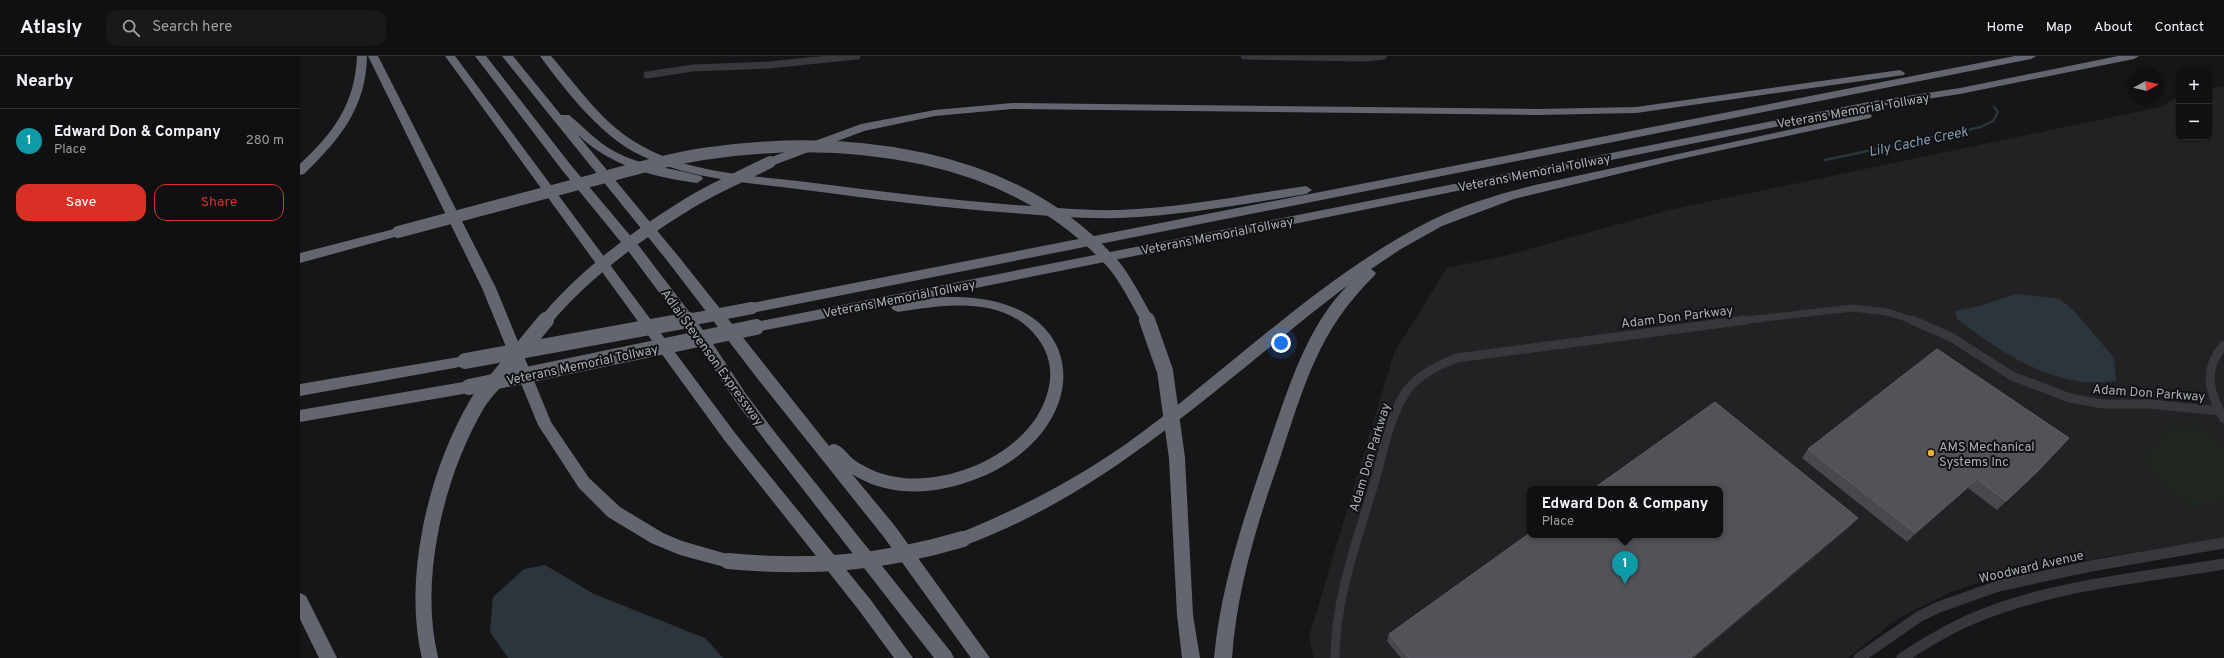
<!DOCTYPE html>
<html lang="en">
<head>
<meta charset="utf-8">
<style>
  :root { --surface:#101012; --page:#19191b; --text:#f1f3f6; --muted:#9c9d9f; --line:#303032; --accent:#d93025 }
  body { margin:0; font-family:Overpass,sans-serif; background:var(--page); color:var(--text) }
  .controls { position:absolute; right:12px; top:12px; display:grid; overflow:hidden; border-radius:8px; box-shadow:0 1px 3px #0004 }
  .controls button { width:36px; height:36px; display:grid; place-items:center; padding:0; border:0; border-bottom:1px solid var(--line); background:var(--surface); color:var(--text); font:20px sans-serif }
  .compass { position:absolute; left:1828px; top:12px; width:36px; height:36px; border-radius:50%; background:var(--surface); box-shadow:0 1px 3px #0004; rotate:82deg }
  .you { position:absolute; left:981px; top:287px; width:14px; height:14px; margin:-10px; border:3px solid #fff; border-radius:50%; background:#1a73e8; box-shadow:0 0 0 6px #1a73e833 }
  .badge { display:grid; place-items:center; width:26px; height:26px; border-radius:50%; background:var(--accent); color:#fff; font-size:13px; font-weight:700 }
  .pin { position:absolute; translate:-50% -33px; filter:drop-shadow(0 1px 2px #0008) }
  .pin::after { content:''; position:absolute; top:21px; width:14px; height:12px; background:inherit; clip-path:polygon(0 0,100% 0,50% 100%) }
  .popup { position:absolute; left:1227px; top:430px; width:196px; height:52px; box-sizing:border-box; display:grid; place-content:center; border-radius:8px; background:var(--surface); filter:drop-shadow(0 1px 3px #0005); font-size:13px; white-space:nowrap; color:var(--muted) }
  .popup b { font-size:15px; color:var(--text) }
  .popup::after { content:''; position:absolute; left:50%; top:100%; margin-left:-8px; border:8px solid transparent; border-top-color:var(--surface) }
  .list { margin:0; padding:0; list-style:none }
  h2 { display:flex; justify-content:space-between; align-items:center; height:52px; margin:0; padding:0 16px; font-size:17px }
  h2 small { font-size:13px; font-weight:400; color:var(--muted) }
  .list li { display:grid; grid-template-columns:26px 1fr auto; gap:12px; align-items:center; box-sizing:border-box; height:64px; padding:0 16px; border-top:1px solid var(--line) }
  .list b { display:block; font-size:15px; white-space:nowrap }
  .list p { margin:0; font-size:13px; white-space:nowrap; color:var(--muted) }
  .list em { font-size:13px; font-style:normal; color:var(--muted) }
  .actions { display:flex; gap:8px; padding:12px 16px }
  .actions a { flex:1; padding:9px 0; border:1px solid var(--accent); border-radius:12px; text-align:center; font-size:14px; color:var(--accent) }
  .actions .main { background:var(--accent); color:#fff }
  .icon { flex:none; width:22px; height:22px; fill:none; stroke:currentColor; stroke-width:2; stroke-linecap:round; stroke-linejoin:round }
  .map { position:relative; flex:none; width:1924px; height:602px; overflow:hidden }
  header { display:flex; align-items:center; gap:24px; box-sizing:border-box; height:56px; padding:0 20px; background:var(--surface); border-bottom:1px solid var(--line) }
  header strong { font-size:19px }
  nav { display:flex; gap:22px; margin-inline-start:auto; font-size:14px }
  .search { width:280px; height:36px; background:var(--page); display:flex; align-items:center; gap:10px; box-sizing:border-box; padding:0 14px; border-radius:12px; color:var(--muted); font-size:15px }
  main { display:flex }
  aside { flex:1; background:var(--surface) }
  .map>svg:first-child { display:block }
</style>
</head>
<body>
<header>
<strong>Atlasly</strong>
<div class="search"><svg class="icon" aria-label="search" viewBox="0 0 24 24"><circle cx="10" cy="10" r="6"/><path d="M15 15l6 6"/></svg>Search here</div>
<nav><a>Home</a><a>Map</a><a>About</a><a>Contact</a></nav>
</header>
<main>
<aside>
<h2>Nearby<small></small></h2>
<ul class="list">
<li><span class="badge" style="background:#0f9aa8">1</span><div><b>Edward Don &amp; Company</b><p>Place</p></div><em>280 m</em></li>
</ul>
<div class="actions"><a class="main">Save</a><a>Share</a></div>
</aside>
<div class="map">
<svg width="1924" height="602" viewBox="0 0 1924 602">
  <rect width="100%" height="100%" fill="#161618"/>
  <path fill="#222225" fill-rule="evenodd" d="M1924,30V482L1733,513L1688,524L1651,536L1597,563L1548,602H1014L1009,581L1094,297L1147,212L1208,199L1369,154L1861,51L1879,40V81H1909V33ZM1230,433H1420V479H1230Z"/>
  <path fill="#1e261f" d="M1886,368L1902,373L1924,396V445L1896,452L1872,438L1842,400L1858,388L1866,372Z"/>
  <path fill="#2c353c" d="M1716,238L1760,243L1776,257L1814,302L1816,325C1758,335 1701,297 1657,263L1655,255L1679,250Z
    M245,509L294,538L405,582L423,602H208L190,576L193,541L224,513Z"/>
  <g fill="none" stroke-linecap="round" stroke-linejoin="round">
    <path stroke="#2c353c" stroke-width="2.5" d="M1525,104L1681,71L1693,65L1698,56L1694,51"/>
    <path stroke="#37383d" stroke-width="7" d="M944,0L1066,2L1083,0
      M347,19L393,12L469,9L557,0
      M1438,265L1553,252L1587,256L1615,265"/>
    <path stroke="#37383d" stroke-width="9" d="M1612,264L1651,281L1712,320L1770,342L1803,348H1850L1919,355
      M1924,289C1902,315 1909,335 1924,363
      M1035,602C1035,541 1059,479 1076,421C1084,392 1090,358 1108,333C1119,318 1140,309 1156,302L1446,264"/>
    <path stroke="#37383d" stroke-width="11" d="M1559,602L1620,560L1639,551L1698,530L1791,510L1924,487
      M1602,602C1625,587 1648,573 1674,562C1752,529 1841,522 1924,508"/>
    <path fill="#63666e" fill-rule="evenodd" d="M57,0H67C66,52 40,83 4,118L0,119V108C34,76 55,48 57,0Z
      M68,0H78L196,232L251,366L289,422L320,451L363,477L382,485L434,500L436,505L434,510L428,512L380,499L351,487L308,461L279,432L238,369L182,232Z
      M145,0H155L435,377L570,543L613,602H594L558,553L425,385Z
      M175,0H186L270,108L339,190L409,282L446,338L477,379L651,596L654,602H634L467,387L436,346L399,290L329,196L262,114Z
      M202,0H213L261,59H269C282,69 293,82 307,91C336,110 369,111 401,120L403,123L397,127C353,121 310,110 277,78L379,201L529,390C532,388 534,387 537,389C543,391 548,399 553,403C568,414 585,420 603,422C661,428 744,388 750,323C752,301 741,282 724,268C689,241 638,250 598,256L593,254L591,251L593,249L456,276L451,275L449,271L451,267L1574,45L1660,32L1818,0H1839L1834,3L1660,38L1574,51L621,243C809,220 804,397 646,432C615,439 579,436 552,418L595,470L690,602H671L583,480L457,322L369,207Z
      M240,0H251C279,32 304,70 342,90C392,118 450,119 506,126C575,135 644,143 714,149C749,151 783,155 818,154C881,152 944,139 1006,130L1012,134L1006,138C944,148 882,160 819,162C784,163 748,160 713,157C643,152 574,143 505,134C447,126 387,124 334,96C298,76 264,33 240,0Z
      M1715,0H1736L1731,3L452,257L447,255L445,252L447,249L452,247Z
      M1600,14L1605,17L1604,19L1336,57L1238,59L712,53L635,60L564,75L474,109L470,110L464,106L466,103L561,68L635,54L712,47L1238,53L1336,51Z
      M1566,57L1570,58L1572,60L1570,62L1376,104L1214,143L1142,170L1101,193L1071,213L1076,217L1074,220C1018,275 1004,330 980,402C957,468 937,532 932,602H914C921,527 945,459 969,388C988,334 1006,271 1048,229C924,323 812,436 663,490L657,488L655,483L657,478C717,454 773,425 826,388C927,316 1020,220 1132,164C1165,148 1200,138 1235,129Z
      M98,172L102,173L104,176L102,179L0,207V197Z
      M165,300L170,301L172,305L170,309L165,310L0,340V328Z
      M169,325L174,327L176,331L174,335L169,337L0,366V354Z
      M877,396L882,398L885,402L893,559L900,602H882L877,559L869,402L872,398Z
      M0,537L6,540L37,602H19L0,563Z"/>
    <path stroke="#63666e" stroke-width="12" d="M98,176C162,159 226,142 290,125C327,115 364,104 403,98C546,77 712,95 813,208C827,224 837,247 848,265
      M245,265C283,219 333,182 383,151C410,133 441,121 470,106
      M383,265L452,252"/>
    <path stroke="#63666e" stroke-width="16" d="M847,264L865,315L877,402
      M165,305L389,264
      M169,331L456,271
      M428,505C511,513 583,507 663,483
      M130,602C111,521 136,419 177,348C182,339 191,330 198,322C214,303 230,283 246,264"/>
  </g>
  <path fill="#47494d" d="M1508,393L1729,424L1697,454L1668,432L1607,486L1502,402Z
    M1551,470L1394,602H1101L1087,585L1089,578Z"/>
  <path fill="#2f3033" d="M1738,415L1729,424L1697,454L1706,445Z
    M1677,423L1668,432L1607,486L1615,477Z
    M1558,462L1551,470L1394,602H1391Z"/>
  <path fill="#525359" stroke="#5f6168" d="M1637,293L1769,382L1738,415L1706,445L1677,423L1615,477L1508,393Z
    M1415,346L1558,462L1391,602H1109L1089,578L1230,477V479H1420V433H1293Z"/>
  <circle fill="#f2b134" stroke="#111113" stroke-width="1.5" cx="1631" cy="397" r="4"/>
  <g text-anchor="middle" stroke-width="4" stroke-linejoin="round" paint-order="stroke">
    <g font-size="13" fill="#a8adb8" stroke="#111113">
      <text transform="translate(1553 54) rotate(-10)" y="5">Veterans Memorial Tollway</text>
      <text transform="translate(1234 116) rotate(-11)" y="5">Veterans Memorial Tollway</text>
      <text transform="translate(917 179) rotate(-11)" y="5">Veterans Memorial Tollway</text>
      <text transform="translate(599 242) rotate(-11)" y="5">Veterans Memorial Tollway</text>
      <text transform="translate(1377 260) rotate(-7)" y="5">Adam Don Parkway</text>
      <text transform="translate(413 301) rotate(54)" y="5">Adlai Stevenson Expressway</text>
      <text transform="translate(282 308) rotate(-12)" y="5">Veterans Memorial Tollway</text>
      <text transform="translate(1849 336) rotate(4)" y="5">Adam Don Parkway</text>
      <text transform="translate(1069 401) rotate(-73)" y="5">Adam Don Parkway</text>
      <text transform="translate(1731 510) rotate(-13)" y="5">Woodward Avenue</text>
    </g>
    <g font-size="13" fill="#a8adb8" stroke="#111113" text-anchor="start">
      <text x="1639" y="395">AMS Mechanical<tspan x="1639" dy="15">Systems Inc</tspan></text>
    </g>
    <g font-size="14" font-style="italic" fill="#7f9bb3" stroke="#111113">
      <text transform="translate(1618 85) rotate(-12)" y="5">Lily Cache Creek</text>
    </g>
  </g>
</svg>
<div class="controls">
<button>+</button>
<button>−</button>
</div>
<svg class="compass" viewBox="-18 -18 36 36"><path d="M0-13l5 13h-10z" fill="#e53935"/><path d="M0 13l5-13h-10z" fill="#9c9d9f"/></svg>
<div class="you"></div>
<div class="pin badge" style="left:1325px;top:528px;background:#0f9aa8">1</div>
<div class="popup"><b>Edward Don &amp; Company</b>Place</div>
</div>
</main>
</body>
</html>
